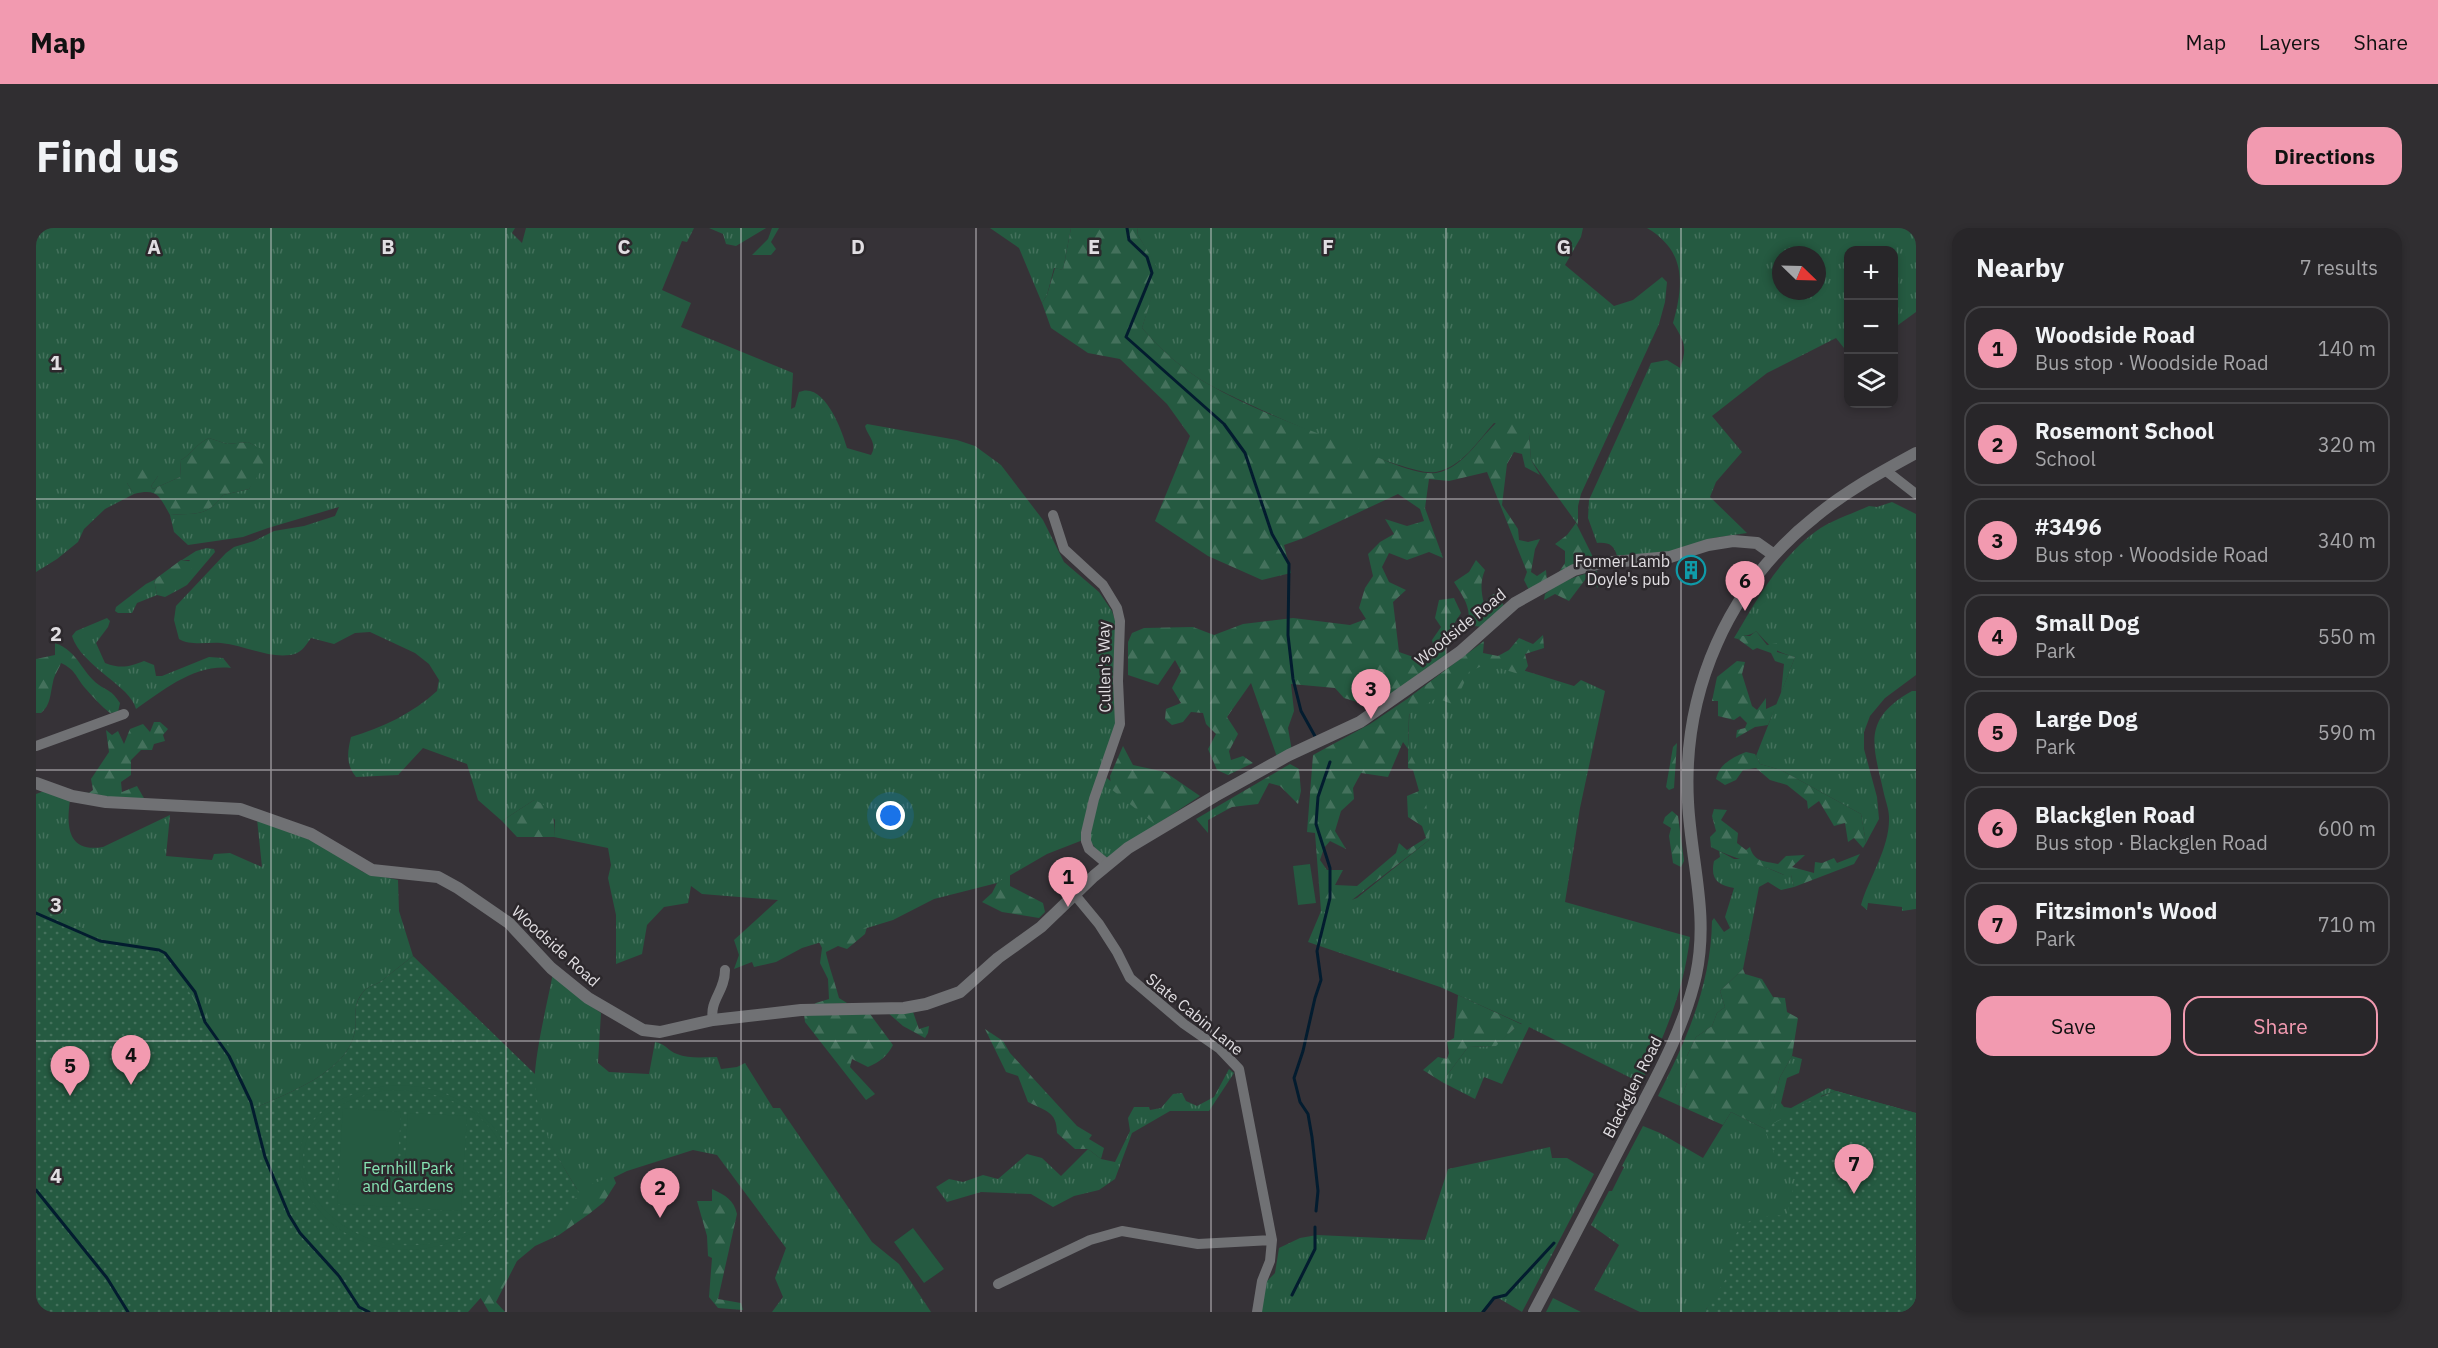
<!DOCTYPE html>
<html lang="en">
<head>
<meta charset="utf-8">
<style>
  :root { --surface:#282629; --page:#302e31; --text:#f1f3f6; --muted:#a5a5a8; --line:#444346; --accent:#f29ab0 }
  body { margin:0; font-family:"IBM Plex Sans",sans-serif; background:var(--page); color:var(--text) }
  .controls { position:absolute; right:18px; top:18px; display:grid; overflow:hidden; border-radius:12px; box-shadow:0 3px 9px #0003 }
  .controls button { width:54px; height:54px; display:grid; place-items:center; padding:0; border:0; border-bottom:2px solid var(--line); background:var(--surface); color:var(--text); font:30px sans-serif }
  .compass { position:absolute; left:1736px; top:18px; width:54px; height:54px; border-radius:50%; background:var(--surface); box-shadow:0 3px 9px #0003; rotate:113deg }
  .you { position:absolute; left:855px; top:588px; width:21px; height:21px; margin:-15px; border:4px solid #fff; border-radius:50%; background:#1a73e8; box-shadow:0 0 0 9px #1a73e833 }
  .badge { display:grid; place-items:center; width:39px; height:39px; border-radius:50%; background:var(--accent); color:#111; font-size:20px; font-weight:700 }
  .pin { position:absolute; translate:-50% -50px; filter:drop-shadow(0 2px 3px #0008) }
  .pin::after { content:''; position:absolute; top:32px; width:21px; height:18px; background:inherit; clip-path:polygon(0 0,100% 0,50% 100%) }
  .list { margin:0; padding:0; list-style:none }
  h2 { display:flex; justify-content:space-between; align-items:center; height:78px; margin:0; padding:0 24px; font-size:26px }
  h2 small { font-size:20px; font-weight:400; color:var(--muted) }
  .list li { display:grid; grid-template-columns:39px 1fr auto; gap:18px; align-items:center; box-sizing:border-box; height:84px; margin:0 12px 12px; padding:0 12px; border:2px solid var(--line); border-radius:18px }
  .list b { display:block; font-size:22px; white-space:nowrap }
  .list p { margin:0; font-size:20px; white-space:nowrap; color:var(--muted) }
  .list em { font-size:20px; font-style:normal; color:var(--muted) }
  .actions { display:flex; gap:12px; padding:18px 24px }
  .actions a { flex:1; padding:14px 0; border:2px solid var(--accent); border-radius:18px; text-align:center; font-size:21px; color:var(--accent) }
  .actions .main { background:var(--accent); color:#111 }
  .icon { flex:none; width:33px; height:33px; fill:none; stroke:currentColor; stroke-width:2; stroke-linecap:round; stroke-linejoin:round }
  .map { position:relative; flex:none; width:1880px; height:1084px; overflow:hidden; border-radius:18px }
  header { display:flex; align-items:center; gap:36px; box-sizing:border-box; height:84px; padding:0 30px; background:var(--accent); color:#111 }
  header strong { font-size:28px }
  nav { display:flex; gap:33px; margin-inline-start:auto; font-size:21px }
  .intro { display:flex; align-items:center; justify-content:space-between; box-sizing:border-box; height:144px; padding:0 36px }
  h1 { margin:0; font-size:42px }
  .button { padding:15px 27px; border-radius:18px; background:var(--accent); color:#111; font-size:21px; font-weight:700 }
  main { display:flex; gap:36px; padding:0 36px }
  aside { flex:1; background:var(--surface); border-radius:18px; box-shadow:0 3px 9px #0003 }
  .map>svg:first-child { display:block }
</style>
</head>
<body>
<header>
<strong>Map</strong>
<nav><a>Map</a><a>Layers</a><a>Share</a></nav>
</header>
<div class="intro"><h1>Find us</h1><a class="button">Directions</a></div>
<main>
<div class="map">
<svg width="1880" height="1084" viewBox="0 0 1880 1084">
  <defs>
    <pattern id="grass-tufts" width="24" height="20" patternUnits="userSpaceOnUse" patternTransform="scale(1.5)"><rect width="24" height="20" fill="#255a41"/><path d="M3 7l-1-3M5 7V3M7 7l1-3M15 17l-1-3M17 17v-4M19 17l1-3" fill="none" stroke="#44715c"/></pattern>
    <pattern id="forest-firs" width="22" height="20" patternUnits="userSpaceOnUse" patternTransform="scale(1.5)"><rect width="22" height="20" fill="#255a41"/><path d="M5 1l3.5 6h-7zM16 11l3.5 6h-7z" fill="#44715c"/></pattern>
    <pattern id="park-dots" width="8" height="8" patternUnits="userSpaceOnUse" patternTransform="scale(1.5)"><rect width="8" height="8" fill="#255a41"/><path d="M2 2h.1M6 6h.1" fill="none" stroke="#44715c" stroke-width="1.8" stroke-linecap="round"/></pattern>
  </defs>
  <rect width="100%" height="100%" fill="#363237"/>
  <path fill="url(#grass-tufts)" fill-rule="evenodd" d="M0,0H479L476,5L486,15L490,0H658L651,14L646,13L626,62L655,75L645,99L757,145L755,181L759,179L763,164C788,153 806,202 811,220L835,227C842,215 832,209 829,198L831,196L921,212L939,218L965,237L1007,292L1028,334L1063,364L1076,383L1079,392L1081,492L1047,612L1011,626L961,655L898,671L857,692L766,720L740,734L718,739L716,734L698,741L703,727L698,712L742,672L666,666L655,658L652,675L628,679L611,697L606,726L580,736V687L572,650L575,637L572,620L518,609L519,592L498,572L466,593L442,572L431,536L387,520L362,547L320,549C310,537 311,525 315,509C346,500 377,485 401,463L403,452L393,436L379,425L334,404L319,405L298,416L275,410C269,418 265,426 254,427C230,430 208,417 185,415C171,414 155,418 143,411L138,392L140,378L190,325L198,319L218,313L238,303L268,298L299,288L303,279L232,300L207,309L152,317L138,304L134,287C160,285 171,289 187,267L213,261L218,251L219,218L212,214L191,216L173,210C161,215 156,226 145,232L144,249L117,261L115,258L122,248L91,244V255L98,266L69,281L48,301L42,314L21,331L0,344Z
    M673,0H730L700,18L690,16L687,6Z
    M736,0H743L735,14L740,21L735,27H716L732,11Z
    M954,0H1035L1027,42L1018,40L1011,67L1006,75L983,20Z
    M1101,0H1547L1545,9L1529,37L1578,78L1597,72L1626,49L1631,54L1629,74L1623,96L1545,266L1542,278V297L1495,232L1493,206L1458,195C1442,213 1426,239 1400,244C1374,250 1202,173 1172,156C1146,141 1125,122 1106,100L1123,44L1102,7Z
    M1611,0H1880V84L1858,100V22H1812V125L1800,110L1731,145L1676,188L1706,224L1680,254L1674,269L1711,305L1677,310L1644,324L1581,328C1578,317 1573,314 1561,315L1552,290L1553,272L1615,135L1631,132L1644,140C1652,119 1648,113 1637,95C1648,56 1650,23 1611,0ZM1745,27H1781V63H1745Z
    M1856,274L1880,286V447L1849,470L1834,488L1828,504V521L1841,569L1843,591L1830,615L1825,586L1745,542L1724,536L1720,528L1759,429C1737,423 1735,419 1720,403C1714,409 1707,406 1702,411L1698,410C1721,371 1743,331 1779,304C1795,292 1816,286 1833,278L1841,279Z
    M171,320L178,321L179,324L151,357L144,361V345L154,332H146L160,323Z
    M118,352L121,367L101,375L96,385H82L79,383L80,379L110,356Z
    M71,390L74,393L72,399L60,415L69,435C85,441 93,439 108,433L118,437L120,448H126L173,429L187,430L195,440C158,436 128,462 100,481C95,458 45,438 36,408L40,403Z
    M1432,425L1538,458L1545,452L1569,463L1544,580L1529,674L1654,709C1648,762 1629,808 1605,855L1493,799L1466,856L1448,849L1439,871L1406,854L1432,819L1459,818L1478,801L1486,796L1404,759L1272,714L1285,683L1321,670L1393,612L1385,559L1372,521L1374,469Z
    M1876,463H1880V681L1866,683V679L1832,675L1831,682L1825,677C1833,649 1854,620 1853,589C1853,582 1850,574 1848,566C1838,519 1824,492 1876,463Z
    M1071,550L1126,598L1071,630L1065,627L1053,612L1066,556Z
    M8,563L34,572C30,599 32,625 67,619L134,587L130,628L176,632L178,626L194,625L226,639L221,591L282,615L327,644L362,652L363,683L377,728C366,737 355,745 344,754C339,757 332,758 328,763C314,779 323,789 318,807C309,844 253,865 221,879L82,716L47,707L0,684V566Z
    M1683,623L1698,631H1710L1748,647H1755L1758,659L1745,662L1732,654L1723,659L1707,741L1684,763L1689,779L1681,785L1676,798L1660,809L1651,828V855L1642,877L1622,868L1623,866C1651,811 1675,756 1676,693L1678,690L1688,704L1694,700L1689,689L1698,660C1682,657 1674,652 1678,633L1684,629Z
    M517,745L538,766L565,785L562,835L573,844L613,846L619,814C629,815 632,823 641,826C653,831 668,829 681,829L685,841L701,839L709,835L737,880H744L836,1014L863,1036L895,1084H736L747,1069L739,1050L750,1020L681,927L657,922L591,943L544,966C526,936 504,905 499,869C495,838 511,778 517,745Z
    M1756,828L1766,831L1763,845L1751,850L1745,875L1748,879L1755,880L1792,860L1800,863L1785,868L1760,978L1670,1081V1084H1604L1558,1062L1583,1017L1555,997L1573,963H1576L1588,939L1586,938L1607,898L1624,905L1667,930L1695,884L1729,901L1744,849Z
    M1193,841L1198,845L1173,883H1134L1096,905L1079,951L1063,962L1038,968L1017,979L995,966L945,964L911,974L900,959L913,951L927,954L947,947L962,951L991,926L1006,930L1025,948L1052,921L1065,931L1079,934L1094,903L1092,890L1098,879H1113L1114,882L1125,880L1137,866L1146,865L1150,873L1161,878L1178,869Z
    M1514,919L1516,930H1531L1558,946L1486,1084L1459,1068L1445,1084H1225L1230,1054L1239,1045L1243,1020L1264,1010L1281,1007L1389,1012L1412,941Z
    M1517,1070L1545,1084H1510Z"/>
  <path fill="url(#forest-firs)" fill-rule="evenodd" d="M1035,0H1101L1102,7L1124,44L1106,100C1125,122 1146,141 1172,156C1217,182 1268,200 1318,219C1337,227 1379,248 1400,245C1430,240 1445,204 1469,188L1477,189L1493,206L1495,232L1504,247L1489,239L1486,226L1478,224L1471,236L1466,277L1482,301L1483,312L1492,314L1504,311L1499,321L1495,344L1501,348L1510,342L1511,352L1493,362L1488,352L1491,344L1451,244L1413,253L1393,251L1389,280L1407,330L1393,324L1371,332L1353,325L1346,339L1353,354L1370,362L1357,374L1363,424L1386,432L1399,424L1396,412L1405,399L1399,390L1403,372L1418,370L1425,385L1409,410L1410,430L1391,446L1334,478L1308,470L1299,460L1255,456L1258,483L1252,500L1256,523L1241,529L1215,455L1191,489L1202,506L1193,523L1195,532L1207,528L1217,535L1192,547L1181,542L1172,521L1180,506L1170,496L1167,485L1155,484L1147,494L1136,497L1129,491L1130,481L1145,475L1136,460L1145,443L1139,432L1122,457L1092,447V414L1096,405L1108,400L1157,399L1178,407L1207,396L1257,390L1314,397L1330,391L1323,380L1329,360L1337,348L1332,326L1344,314L1358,306L1349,291L1371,298L1388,293L1384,281L1362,266L1268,310L1248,317L1255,345L1226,352L1172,328L1119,293L1154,208L1131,176L1084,131L1052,125L1015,100L1006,75L1011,67L1019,40L1027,42Z
    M173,210L191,216L212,214L231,224V234L213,261L187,267C171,289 160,285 134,287C123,268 122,260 98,266L91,255V244L86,242L115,240L121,242L122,248L115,258L117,261L144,249L145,232C156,226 161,215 173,210Z
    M1540,295L1557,329L1521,347L1529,335V323L1519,316L1531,307Z
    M145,332L158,334L157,340L144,346V361L129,369L121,367L118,352Z
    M1440,332L1449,342C1444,354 1445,363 1448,376L1454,368L1460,365L1468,378L1446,399L1431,397C1437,381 1426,367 1418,354L1433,344Z
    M1561,343L1562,360L1552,348L1533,373L1519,366L1508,372L1509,366C1523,354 1542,347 1561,343Z
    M1720,403L1731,417L1741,415V424L1759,429L1745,465L1748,436L1739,433L1735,425L1721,420L1717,422L1702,411L1705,408H1714Z
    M1507,407L1508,420L1489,426L1492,438L1486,447L1450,436L1433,444L1418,477L1401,470L1373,486L1372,521L1381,539L1388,564L1394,599L1393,612L1298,686L1285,683L1279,605L1271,604L1277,527L1334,496L1374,469L1448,413L1447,425L1462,428L1473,422L1483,410L1497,416ZM1367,514L1372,521V540L1377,542L1383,563L1371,568L1372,589L1386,598L1390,610L1371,622L1363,615L1360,625L1321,658L1299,657L1307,642H1291L1284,632L1288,620L1294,613L1310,621L1299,603L1305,583L1318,571L1317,560L1325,545L1352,549Z
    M19,415C43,424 45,444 63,457C75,465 75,462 84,475L82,484L74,485C65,478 57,469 49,460C39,448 40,442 25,435C23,441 18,447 17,454C14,466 15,477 5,485H0V431L19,427Z
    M1701,433L1709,434L1706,446L1716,478L1721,482L1730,470V481L1741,476L1732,497L1719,499L1700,510L1701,502L1709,500L1711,495L1704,488L1698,492L1682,488V473H1676L1681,449Z
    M118,494H124L132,501L127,507L129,513L118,516L116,522H105L95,532V547L85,554L86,564L101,558L109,572L78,571L46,564L53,565L57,562L55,551L73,524L70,502L76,507L82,503L88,516L94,501L107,496L114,504Z
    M1641,515L1638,560L1633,562L1630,559L1637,519Z
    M1087,518L1097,537L1129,544L1164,568L1120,597L1075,561L1074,548Z
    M1710,524L1719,526L1724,536L1745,542L1825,586L1830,615L1827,620L1818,610L1812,614L1809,595L1798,598L1783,573L1772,581L1771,573L1751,557L1734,552L1720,540L1707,542L1700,552L1689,557L1680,551C1684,535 1696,530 1710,524Z
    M1254,536L1263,541L1265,563L1262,576L1244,558L1233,555L1222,576L1196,579L1172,592V605L1160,591Z
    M498,572C518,580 519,589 518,609H481L466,593Z
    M1678,581L1691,582L1685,592L1702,605L1701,615L1710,622L1714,619C1718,634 1728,633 1742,636L1750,628L1769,627L1756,639L1778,645L1779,634L1786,635L1798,630L1801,635L1824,626L1818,636L1758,659L1755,647H1748C1724,635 1699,632 1675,619L1674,609L1680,603L1676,588Z
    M1636,583L1642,588L1648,633L1645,639L1637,635L1633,608L1635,600L1627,595L1629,589Z
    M974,646V658L1007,675L1009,684L1003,690L966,684L946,674L956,665L961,655Z
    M831,699L829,706L811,721L802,718L790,724C790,729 801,761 803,770L811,775L777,777L780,775L793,771L792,751L784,735L786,720L783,714Z
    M1707,741L1709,746L1726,751L1737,769L1749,770L1751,784L1762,790L1756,828L1744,849L1730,900L1772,874L1800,863L1880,885V1084H1670V1081L1722,1018L1760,978L1769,938L1738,925L1729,901L1695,884L1687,897L1642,877L1651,855V828L1660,809L1676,798L1681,785L1689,779L1684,763Z
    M153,748L165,765L173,793L196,823L203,844L212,858L221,879L226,899L150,757Z
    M1422,767L1487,797L1478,801L1460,818L1432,819L1406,854L1387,842L1402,829L1411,831L1413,825L1411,814L1418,810Z
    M876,781L883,801L893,798L892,805L889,810L867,798L851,784Z
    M768,786H834L857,817C851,828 844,834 832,839L816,831L814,839L839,866L830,872L769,794Z
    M949,801L967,813L974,825L1041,898L1056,907L1053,911L1068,920L1065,931L1052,921H1039L1021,905C1021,883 1009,883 992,874L982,848L970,844Z
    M577,948L580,955L568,974L553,986L523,1007L499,1018L481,1033L460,1074L469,1084H453L440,1062L537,963Z
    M676,961C689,967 698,972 701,986L682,1071L705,1075L707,1082L682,1080L673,1069L676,1030L672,1028L671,1008L661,973H676Z"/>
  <path fill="url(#park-dots)" d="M0,680L49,701L47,707L59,711L129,723L221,879C253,865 309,844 318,807C323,789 314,780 328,763C332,758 339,757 344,754C355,745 366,737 377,728L499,846C499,895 519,925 544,966L495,1014L432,1084H0Z
    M1800,863L1880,885V1084H1670C1673,1071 1686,1061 1691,1048C1694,1042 1691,1033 1693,1025C1699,993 1722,985 1751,988L1760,947L1738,925L1729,901L1772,874Z"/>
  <path fill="#255a41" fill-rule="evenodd" d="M1274,636L1280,675L1262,677L1257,638Z
    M349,858C363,858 377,857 390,860C442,871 499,921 465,978C450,1001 423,1014 397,1019C270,1044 196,883 349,858ZM346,863C374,861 400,864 425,877C490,910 482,989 414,1011C290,1050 192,895 346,863Z
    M307,880L365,884L359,979L301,976Z
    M372,885L431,888L425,983L366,980Z
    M877,1000L908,1041L888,1055L858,1014Z"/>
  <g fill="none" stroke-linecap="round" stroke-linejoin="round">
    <path stroke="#031c2f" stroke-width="3" d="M1091,0L1093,12L1111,29L1116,45L1090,109L1188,196L1209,225L1236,306L1253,336L1252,407L1257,451L1265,483L1280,510
      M0,685L64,713L123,722L129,725L159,764L169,794L193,828L215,874L229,929L253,987L264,1005L303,1048L323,1079L333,1084
      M0,962L71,1050L92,1084
      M1280,983L1282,963L1276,909L1272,886L1264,874L1258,850L1267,823L1279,770L1285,752L1281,723L1294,670V640L1280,596L1282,569L1294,534
      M1256,1067L1279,1021V999
      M1447,1084L1458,1070L1470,1067L1518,1015"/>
    <path stroke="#707174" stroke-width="10" d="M1849,242L1880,266
      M1017,287L1028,321L1067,357L1081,380L1084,393L1082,453L1084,496L1058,571L1050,605V613L1053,621L1071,636
      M0,518L88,486
      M1039,667L1063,696L1081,724L1094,750L1148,796L1184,821L1203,841L1236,1012L1234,1033L1226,1053L1221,1084
      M677,792C673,772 689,764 689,742
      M962,1056L1054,1012L1086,1003L1162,1016L1236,1012"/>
    <path stroke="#707174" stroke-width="12" d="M0,555L36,568L70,574L204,581L275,606L336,642L402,649L422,660L473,695L515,740L552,770L607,802L624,804L677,792L765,782L868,780L890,776L924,764L962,730L1005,699L1058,648L1092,620L1179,568L1253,527L1324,494L1424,424L1479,375L1538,342L1565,335L1634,329L1672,317L1697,313L1721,315L1738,327
      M1498,1084C1531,1022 1563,960 1595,898C1620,850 1648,801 1660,747C1673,686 1655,634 1652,574C1646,463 1692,358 1779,289C1810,263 1845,244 1880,225"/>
  </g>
  <path fill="none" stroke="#e1dee2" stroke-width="1.5" stroke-opacity="0.55" d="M235,0V1084M470,0V1084M705,0V1084M940,0V1084M1175,0V1084M1410,0V1084M1645,0V1084M0,271H1880M0,542H1880M0,813H1880"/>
  <defs>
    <g id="building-ring" transform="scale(1.5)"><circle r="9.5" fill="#2c282c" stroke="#0f9aa8" stroke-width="1.5"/><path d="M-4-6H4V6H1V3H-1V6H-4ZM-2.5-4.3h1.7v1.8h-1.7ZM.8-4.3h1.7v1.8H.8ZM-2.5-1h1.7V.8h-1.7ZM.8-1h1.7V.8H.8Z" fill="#0f9aa8"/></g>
  </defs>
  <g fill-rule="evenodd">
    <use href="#building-ring" x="1655" y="342"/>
  </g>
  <g text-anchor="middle" stroke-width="5" stroke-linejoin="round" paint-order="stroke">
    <g font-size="16" fill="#e1dee2" stroke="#2c282c" text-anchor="end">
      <text x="1634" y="339">Former Lamb<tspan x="1634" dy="18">Doyle's pub</tspan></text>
    </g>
    <g font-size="16" fill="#e1dee2" stroke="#2c282c">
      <text transform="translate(1424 399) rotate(-39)" y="6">Woodside Road</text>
      <text transform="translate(1068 439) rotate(-91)" y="6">Cullen's Way</text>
      <text transform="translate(520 718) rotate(42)" y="6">Woodside Road</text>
      <text transform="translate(1159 786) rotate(39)" y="6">Slate Cabin Lane</text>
      <text transform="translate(1596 859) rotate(-63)" y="6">Blackglen Road</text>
    </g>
    <g font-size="16" fill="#87e4b4" stroke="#2c282c">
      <text x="372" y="946">Fernhill Park<tspan x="372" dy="18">and Gardens</tspan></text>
    </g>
  </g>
  <g font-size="20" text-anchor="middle" font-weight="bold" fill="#e1dee2" stroke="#2c282c" stroke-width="5" stroke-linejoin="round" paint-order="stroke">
    <text x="118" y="26">A</text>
    <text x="352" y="26">B</text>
    <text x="588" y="26">C</text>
    <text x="822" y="26">D</text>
    <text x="1058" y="26">E</text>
    <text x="1292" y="26">F</text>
    <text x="1528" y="26">G</text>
    <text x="20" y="142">1</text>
    <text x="20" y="413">2</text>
    <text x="20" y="684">3</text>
    <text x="20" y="955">4</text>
  </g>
</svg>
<div class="controls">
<button>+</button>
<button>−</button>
<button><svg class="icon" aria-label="layers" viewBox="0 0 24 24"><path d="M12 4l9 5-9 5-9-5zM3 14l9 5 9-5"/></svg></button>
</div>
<svg class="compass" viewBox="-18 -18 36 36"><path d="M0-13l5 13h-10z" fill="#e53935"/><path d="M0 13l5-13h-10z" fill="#a5a5a8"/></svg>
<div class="you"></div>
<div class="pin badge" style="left:1032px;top:679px">1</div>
<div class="pin badge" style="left:624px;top:990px">2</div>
<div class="pin badge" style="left:1335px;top:491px">3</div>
<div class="pin badge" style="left:95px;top:857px">4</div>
<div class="pin badge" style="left:34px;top:868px">5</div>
<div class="pin badge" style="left:1709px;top:383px">6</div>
<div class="pin badge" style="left:1818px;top:966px">7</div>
</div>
<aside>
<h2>Nearby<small>7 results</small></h2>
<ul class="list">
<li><span class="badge">1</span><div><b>Woodside Road</b><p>Bus stop · Woodside Road</p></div><em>140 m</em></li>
<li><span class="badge">2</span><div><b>Rosemont School</b><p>School</p></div><em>320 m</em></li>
<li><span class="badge">3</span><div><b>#3496</b><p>Bus stop · Woodside Road</p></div><em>340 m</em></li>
<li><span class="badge">4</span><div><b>Small Dog</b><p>Park</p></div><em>550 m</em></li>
<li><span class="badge">5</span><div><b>Large Dog</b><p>Park</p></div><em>590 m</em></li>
<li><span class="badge">6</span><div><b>Blackglen Road</b><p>Bus stop · Blackglen Road</p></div><em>600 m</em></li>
<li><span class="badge">7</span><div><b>Fitzsimon's Wood</b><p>Park</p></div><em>710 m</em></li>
</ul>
<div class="actions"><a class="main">Save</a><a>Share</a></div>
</aside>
</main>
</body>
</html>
